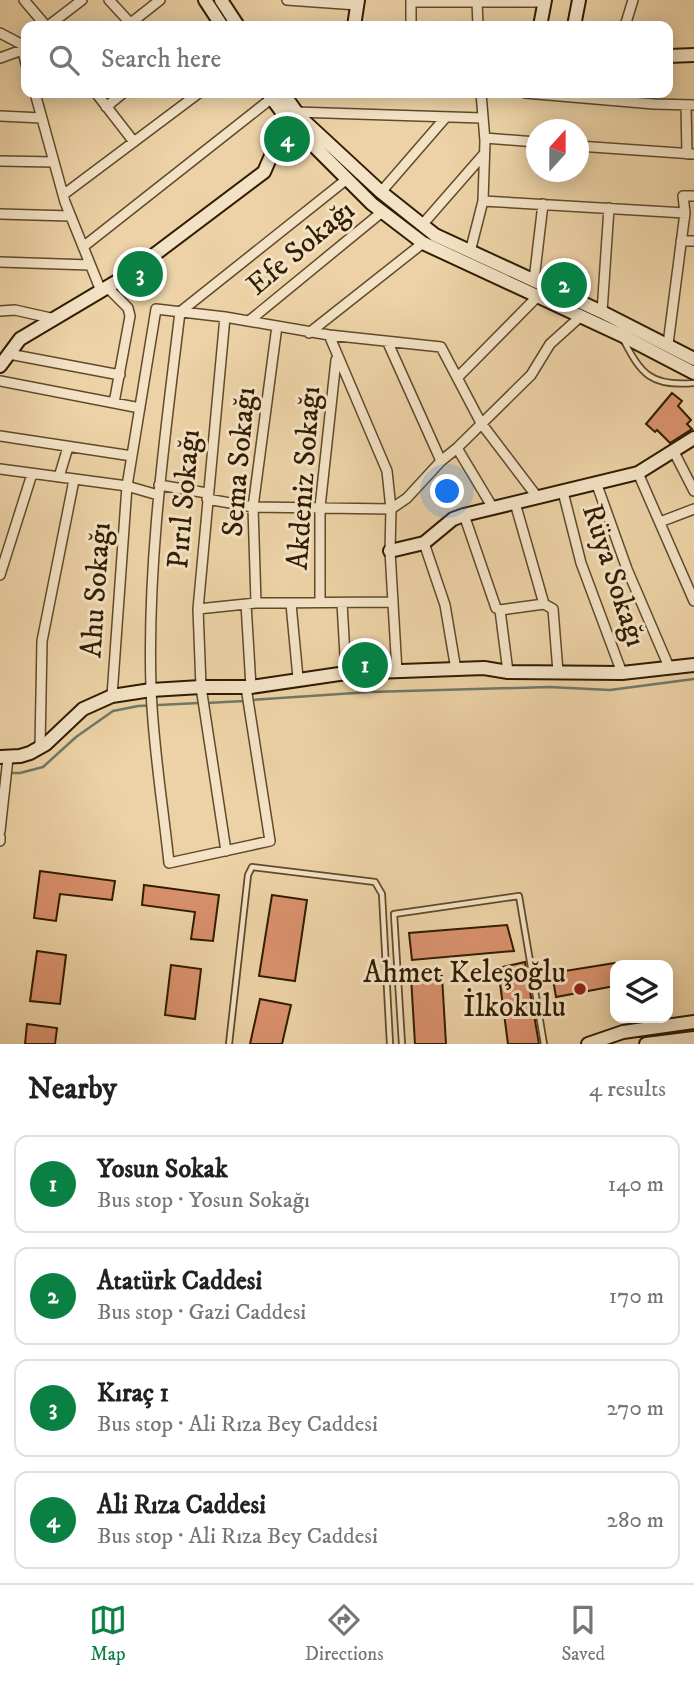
<!DOCTYPE html>
<html lang="en">
<head>
<meta charset="utf-8">
<style>
  :root { --surface:#fff; --page:#f2f2f2; --text:#222; --muted:#767676; --line:#e0e0e0; --accent:#0b8043 }
  body { margin:0; font-family:"IM FELL DW Pica",serif; background:var(--page); color:var(--text) }
  .controls { position:absolute; right:21px; bottom:21px; display:grid; overflow:hidden; border-radius:14px; box-shadow:0 4px 18px #0003 }
  .controls button { width:63px; height:63px; display:grid; place-items:center; padding:0; border:0; border-bottom:2px solid var(--line); background:var(--surface); color:var(--text); font:35px sans-serif }
  .compass { position:absolute; left:526px; top:119px; width:63px; height:63px; border-radius:50%; background:var(--surface); box-shadow:0 4px 18px #0003; rotate:21deg }
  .you { position:absolute; left:448px; top:492px; width:24px; height:24px; margin:-18px; border:5px solid #fff; border-radius:50%; background:#1a73e8; box-shadow:0 0 0 10px #1a73e833 }
  .badge { display:grid; place-items:center; width:46px; height:46px; border-radius:50%; background:var(--accent); color:#fff; font-size:23px; font-weight:700 }
  .pin { position:absolute; translate:-50% -50%; border:4px solid #fff; box-shadow:0 2px 7px #0006 }
  .list { margin:0; padding:0; list-style:none }
  h2 { display:flex; justify-content:space-between; align-items:center; height:91px; margin:0; padding:0 28px; font-size:30px }
  h2 small { font-size:23px; font-weight:400; color:var(--muted) }
  .list li { display:grid; grid-template-columns:46px 1fr auto; gap:21px; align-items:center; box-sizing:border-box; height:98px; margin:0 14px 14px; padding:0 14px; border:2px solid var(--line); border-radius:14px }
  .list b { display:block; font-size:26px; white-space:nowrap }
  .list p { margin:0; font-size:23px; white-space:nowrap; color:var(--muted) }
  .list em { font-size:23px; font-style:normal; color:var(--muted) }
  .icon { flex:none; width:38px; height:38px; fill:none; stroke:currentColor; stroke-width:2; stroke-linecap:round; stroke-linejoin:round }
  .map { position:relative; flex:none; width:694px; height:1044px; overflow:hidden }
  .search { position:absolute; background:var(--surface); box-shadow:0 4px 18px #0003; left:21px; right:21px; top:21px; height:77px; display:flex; align-items:center; gap:18px; box-sizing:border-box; padding:0 24px; border-radius:14px; color:var(--muted); font-size:26px }
  .sheet { height:539px; background:var(--surface) }
  nav { display:flex; justify-content:space-around; align-items:center; box-sizing:border-box; height:98px; border-top:2px solid var(--line); background:var(--surface); font-size:19px; color:var(--muted) }
  nav a { display:grid; justify-items:center; gap:4px }
  nav .on { color:var(--accent) }
  .map>svg:first-child { display:block }
</style>
</head>
<body>
<div class="map">
<svg width="694" height="1044" viewBox="0 0 694 1044">
  <rect width="100%" height="100%" fill="#ecd2a6"/>
  <filter id="stains"><feTurbulence type="fractalNoise" baseFrequency=".00286" numOctaves="4"/><feColorMatrix values="0 0 0 0 .2 0 0 0 0 .09 0 0 0 0 .02 0 0 0 .5 -.17"/></filter>
  <radialGradient id="worn" r=".72"><stop offset=".6" stop-color="#630" stop-opacity="0"/><stop offset="1" stop-color="#630" stop-opacity=".3"/></radialGradient>
  <g fill="none" stroke-linecap="round" stroke-linejoin="round">
    <path stroke="#6f7967" stroke-width="2.5" d="M252,700L370,692L549,687L610,690L694,679
      M206,703L245,701
      M10,773H20L43,767L76,737L113,711L138,706L199,703"/>
  </g>
  <path fill="#d9916d" stroke="#311c00" stroke-width="2" d="M672,393L682,401L678,406L691,420L687,424L692,429L670,443L657,430L655,432L646,424Z
    M40,871L115,881L112,900L60,894L56,921L34,918Z
    M144,885L219,895L213,941L191,939L195,912L142,905Z
    M272,895L307,900L295,981L259,976Z
    M507,925L514,951L412,960L409,933Z
    M37,951L66,955L60,1004L30,1001Z
    M525,962L539,1044H508L498,968Z
    M615,963V986L556,997L552,973Z
    M171,965L201,969L195,1019L165,1015Z
    M442,976L446,1044H415L411,977Z
    M260,999L291,1005L282,1044H250Z
    M27,1024L57,1028L55,1044H25Z"/>
  <g fill="none" stroke-linecap="round" stroke-linejoin="round">
    <g stroke="#604a2a" stroke-width="8">
      <path id="lane" d="M623,339C641,374 651,387 694,383
        M229,1044L248,875L252,867L375,882L382,894L390,1044
        M402,1044L394,914L519,896L544,1044"/>
    </g>
    <g stroke="#604a2a" stroke-width="12">
      <path id="street" d="M24,0L46,26
        M109,0L133,26
        M287,0L357,5
        M477,1L478,26
        M411,2H544
        M48,26L82,0
        M127,26L160,0
        M411,26V0
        M625,26L633,0
        M0,33L21,44L26,64
        M0,58L22,50
        M35,93L65,202L101,291
        M96,93L134,142
        M525,93L654,104L694,105
        M686,105L687,154
        M106,107L123,93
        M296,112L482,118
        M0,116L42,118
        M485,138L536,142
        M578,146L694,154
        M0,161L54,162
        M381,192L446,117
        M63,195L199,93
        M483,201L685,213L683,196H694
        M0,214L70,216
        M422,225L484,154
        M681,241H694
        M83,247L272,98
        M470,252L483,201L485,141L481,93
        M0,262L90,265
        M534,280L543,204
        M107,287L128,308L130,316L114,403
        M0,311L15,310L55,319
        M602,312L609,208
        M225,317L198,609L201,687L226,851
        M249,321L382,212
        M309,333L423,243
        M329,335L387,471L391,509L390,551L397,672
        M388,343L441,461
        M668,344L685,213
        M9,354L120,375
        M458,377L537,297
        M0,381L140,408
        M0,436L132,456
        M457,448L493,508
        M674,452L694,491
        M0,469L127,486L158,495
        M638,473L694,601
        M59,477L68,447
        M159,485L207,493
        M597,485L627,569L669,667
        M563,492L581,563L622,673
        M207,499L253,507L391,509L407,498L441,461L457,448L531,375L550,344L580,317
        M515,503L544,604
        M464,515L496,608L500,610L508,672
        M660,522L694,509
        M424,543L445,605L456,670
        M0,575L32,474
        M320,602V507L336,360
        M256,603L253,507L277,326
        M342,603L346,673
        M246,604L251,687
        M291,604L298,678
        M198,609L256,603L392,602
        M500,610L544,604L553,609L558,672
        M246,687L270,841L169,863C163,805 153,747 151,688C147,562 165,437 180,312L347,179
        M112,696L127,486L156,309L225,317L329,335L441,347L481,423L538,498
        M40,747L42,641L74,480
        M0,831L8,758
        M0,837V841"/>
    </g>
    <g stroke="#311c00" stroke-width="16">
      <path id="secondary" d="M205,0L222,26
        M221,0L238,26
        M354,26L358,0
        M540,26L545,0
        M574,26L579,0
        M668,56L694,55
        M268,93L287,119L372,204L423,243L621,335L694,373
        M283,93L300,117L381,192L435,235L602,312L694,359
        M0,366L20,339L126,276L264,172L287,119L293,114
        M390,551L424,543L453,519L464,515L638,473L694,438
        M0,757L20,756L30,753L46,744L83,709L112,696L151,690L201,687H251L346,673L484,668L508,672L622,673L694,665
        M588,1044L623,1032L694,1022
        M646,1044L694,1038"/>
    </g>
    <use href="#lane" stroke="#f3e2c5" stroke-width="4.5"/>
    <use href="#street" stroke="#f3e2c5" stroke-width="9"/>
    <use href="#secondary" stroke="#f3e2c5" stroke-width="12"/>
  </g>
  <circle fill="#8f2418" stroke="#f3e2c5" stroke-width="2.5" cx="580" cy="989" r="7"/>
  <g text-anchor="middle" stroke-width="6" stroke-linejoin="round" paint-order="stroke">
    <g font-size="30" fill="#311c00" stroke="#f3e2c5">
      <text transform="translate(300 247) rotate(-40)" y="10">Efe Sokağı</text>
      <text transform="translate(238 462) rotate(-85)" y="10">Sema Sokağı</text>
      <text transform="translate(303 478) rotate(-86)" y="10">Akdeniz Sokağı</text>
      <text transform="translate(183 499) rotate(-85)" y="10">Pırıl Sokağı</text>
      <text transform="translate(615 575) rotate(72)" y="10">Rüya Sokağı</text>
      <text transform="translate(95 590) rotate(-86)" y="10">Ahu Sokağı</text>
    </g>
    <g font-size="30" fill="#311c00" stroke="#f3e2c5" text-anchor="end">
      <text x="566" y="982">Ahmet Keleşoğlu<tspan x="566" dy="34">İlkokulu</tspan></text>
    </g>
  </g>
  <rect width="100%" height="100%" filter="url(#stains)"/>
  <rect width="100%" height="100%" fill="url(#worn)"/>
</svg>
<div class="controls">
<button><svg class="icon" aria-label="layers" viewBox="0 0 24 24"><path d="M12 4l9 5-9 5-9-5zM3 14l9 5 9-5"/></svg></button>
</div>
<svg class="compass" viewBox="-18 -18 36 36"><path d="M0-13l5 13h-10z" fill="#e53935"/><path d="M0 13l5-13h-10z" fill="#767676"/></svg>
<div class="you"></div>
<div class="pin badge" style="left:365px;top:665px">1</div>
<div class="pin badge" style="left:564px;top:285px">2</div>
<div class="pin badge" style="left:140px;top:274px">3</div>
<div class="pin badge" style="left:287px;top:139px">4</div>
<div class="search"><svg class="icon" aria-label="search" viewBox="0 0 24 24"><circle cx="10" cy="10" r="6"/><path d="M15 15l6 6"/></svg>Search here</div>
</div>
<section class="sheet">
<h2>Nearby<small>4 results</small></h2>
<ul class="list">
<li><span class="badge">1</span><div><b>Yosun Sokak</b><p>Bus stop · Yosun Sokağı</p></div><em>140 m</em></li>
<li><span class="badge">2</span><div><b>Atatürk Caddesi</b><p>Bus stop · Gazi Caddesi</p></div><em>170 m</em></li>
<li><span class="badge">3</span><div><b>Kıraç 1</b><p>Bus stop · Ali Rıza Bey Caddesi</p></div><em>270 m</em></li>
<li><span class="badge">4</span><div><b>Ali Rıza Caddesi</b><p>Bus stop · Ali Rıza Bey Caddesi</p></div><em>280 m</em></li>
</ul>
</section>
<nav>
<a class="on"><svg class="icon" aria-label="map" viewBox="0 0 24 24"><path d="M3 6l6-2 6 2 6-2v14l-6 2-6-2-6 2zM9 4v14M15 6v14"/></svg>Map</a>
<a><svg class="icon" aria-label="directions" viewBox="0 0 24 24"><path d="M12 3l9 9-9 9-9-9zM9 14v-3h6M13 9l2 2-2 2"/></svg>Directions</a>
<a><svg class="icon" aria-label="saved" viewBox="0 0 24 24"><path d="M7 4h10v16l-5-4-5 4z"/></svg>Saved</a>
</nav>
</body>
</html>
